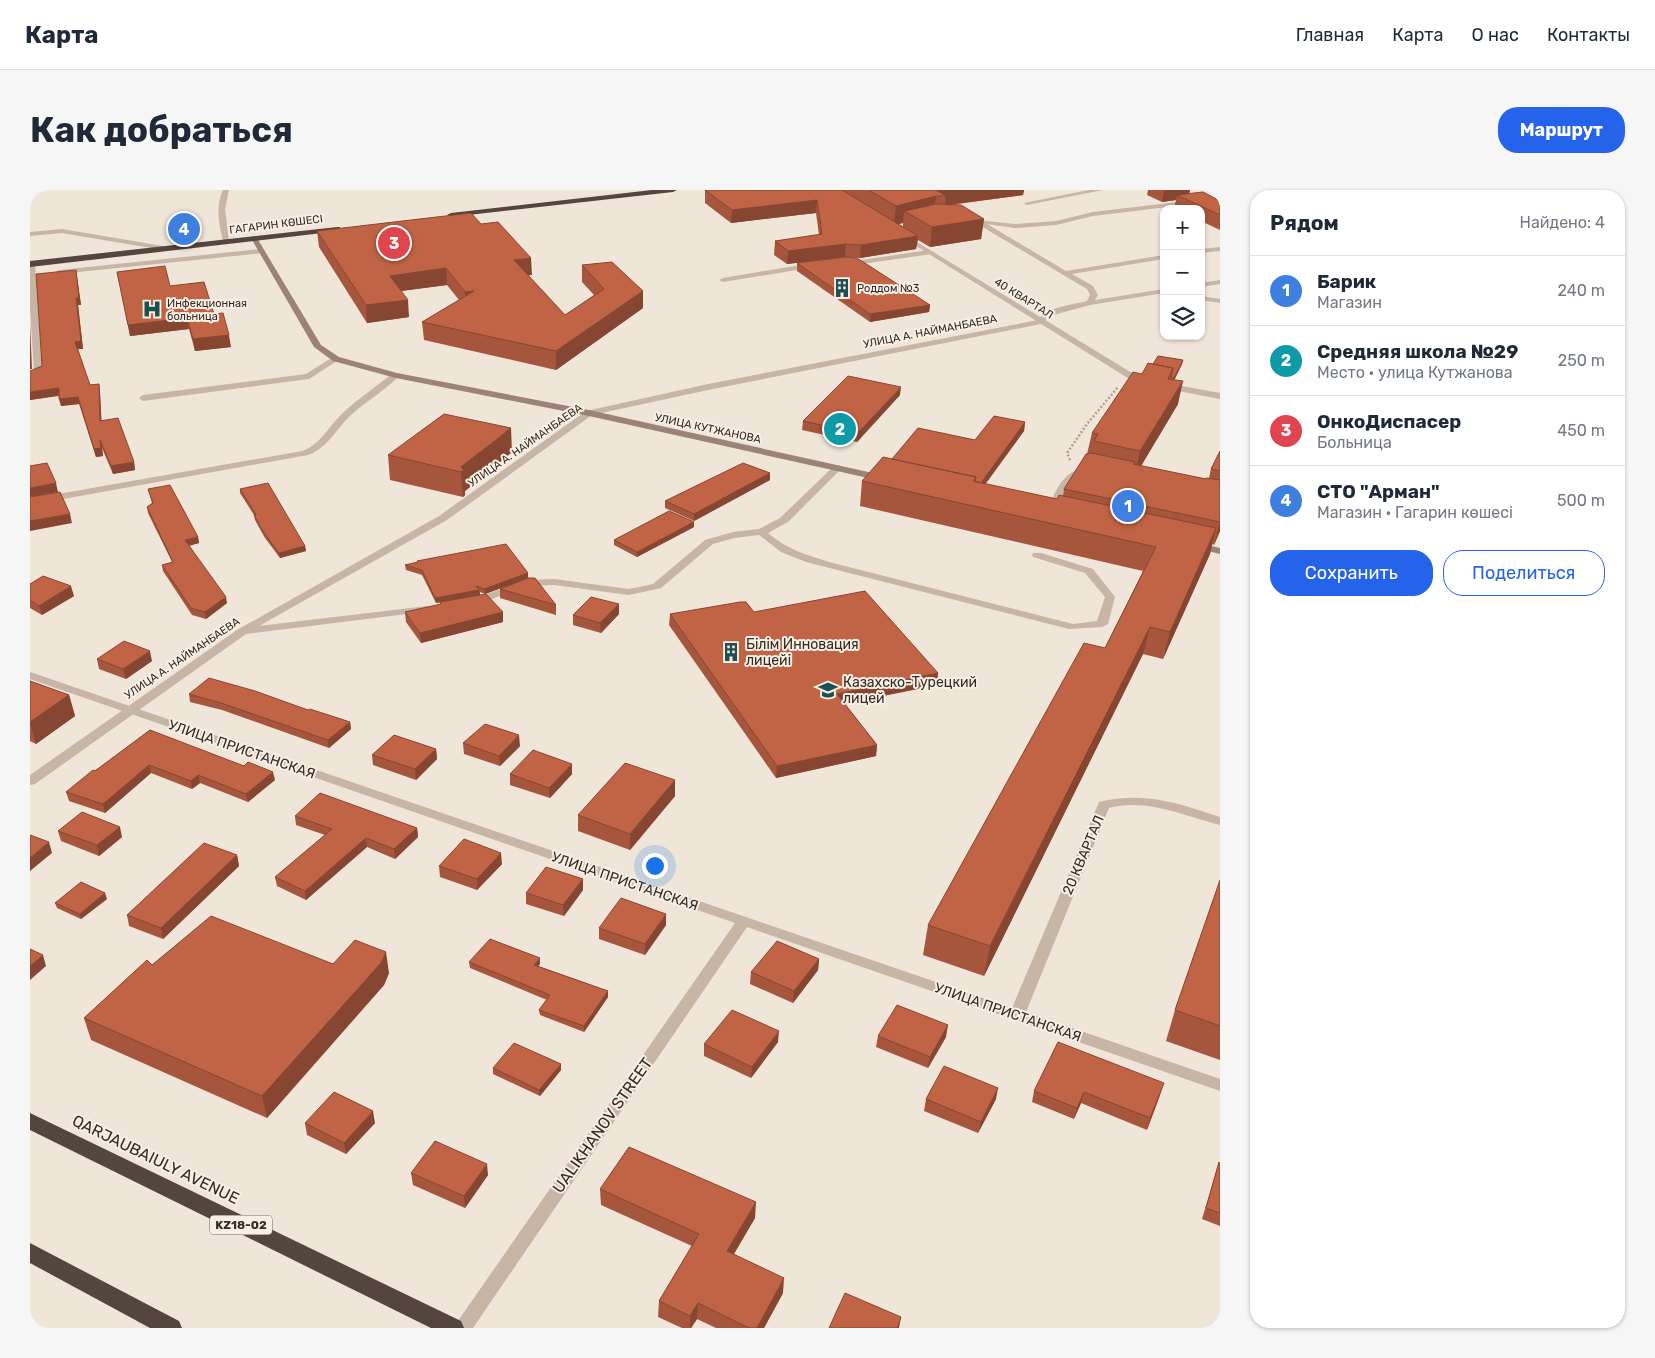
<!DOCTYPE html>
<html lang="ru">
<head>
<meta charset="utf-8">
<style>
  :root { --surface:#fff; --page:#f6f6f7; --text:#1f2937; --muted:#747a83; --line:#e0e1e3; --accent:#2563eb }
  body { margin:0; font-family:Rubik,sans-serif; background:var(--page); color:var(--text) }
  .controls { position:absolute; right:15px; top:15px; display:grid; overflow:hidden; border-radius:10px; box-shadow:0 1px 4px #0004 }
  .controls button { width:45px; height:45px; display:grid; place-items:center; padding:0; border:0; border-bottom:1px solid var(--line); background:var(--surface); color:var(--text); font:25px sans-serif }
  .you { position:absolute; left:624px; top:675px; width:18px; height:18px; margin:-12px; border:4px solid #fff; border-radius:50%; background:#1a73e8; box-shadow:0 0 0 8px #1a73e833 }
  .badge { display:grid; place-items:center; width:32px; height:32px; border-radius:50%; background:var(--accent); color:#fff; font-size:16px; font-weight:700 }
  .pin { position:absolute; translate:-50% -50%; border:2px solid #fff; box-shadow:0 1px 5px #0006 }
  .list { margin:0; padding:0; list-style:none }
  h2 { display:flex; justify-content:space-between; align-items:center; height:65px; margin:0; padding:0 20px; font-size:21px }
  h2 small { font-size:16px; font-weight:400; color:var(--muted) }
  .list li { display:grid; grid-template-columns:32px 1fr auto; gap:15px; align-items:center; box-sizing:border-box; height:70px; padding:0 20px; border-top:1px solid var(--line) }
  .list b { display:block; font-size:19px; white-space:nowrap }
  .list p { margin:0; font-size:16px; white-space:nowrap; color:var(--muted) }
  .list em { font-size:16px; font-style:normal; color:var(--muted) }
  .actions { display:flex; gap:10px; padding:15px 20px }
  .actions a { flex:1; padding:11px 0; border:1px solid var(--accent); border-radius:20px; text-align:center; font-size:18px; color:var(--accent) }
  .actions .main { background:var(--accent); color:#fff }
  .icon { flex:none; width:28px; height:28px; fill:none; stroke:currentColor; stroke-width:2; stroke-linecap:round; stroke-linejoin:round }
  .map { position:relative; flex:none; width:1190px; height:1138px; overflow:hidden; border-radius:20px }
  header { display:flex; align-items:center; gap:30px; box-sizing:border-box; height:70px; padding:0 25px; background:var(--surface); border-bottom:1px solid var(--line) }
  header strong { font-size:24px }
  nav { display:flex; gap:28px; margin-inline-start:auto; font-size:18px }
  .intro { display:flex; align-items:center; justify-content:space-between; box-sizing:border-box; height:120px; padding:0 30px }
  h1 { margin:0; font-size:35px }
  .button { padding:12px 22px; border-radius:20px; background:var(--accent); color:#fff; font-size:18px; font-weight:700 }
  main { display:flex; gap:30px; padding:0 30px }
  aside { flex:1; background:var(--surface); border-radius:20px; box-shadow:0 1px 4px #0004 }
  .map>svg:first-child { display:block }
</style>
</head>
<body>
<header>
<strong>Карта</strong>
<nav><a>Главная</a><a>Карта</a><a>О нас</a><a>Контакты</a></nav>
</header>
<div class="intro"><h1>Как добраться</h1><a class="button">Маршрут</a></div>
<main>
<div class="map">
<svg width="1190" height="1138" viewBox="0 0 1190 1138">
  <rect width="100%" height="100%" fill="#f0e5d9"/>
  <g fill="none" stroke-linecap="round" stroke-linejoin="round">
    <path stroke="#b39f90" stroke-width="2.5" stroke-dasharray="2 2" stroke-linecap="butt" d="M1040,270L1037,263L1057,234L1088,197"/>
    <path fill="#c7b5a6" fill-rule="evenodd" d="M1059,0H1073L997,15L994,13Z
      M1147,0H1155L1174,11L1171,13L1063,26L1026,35L985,38L957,34L1036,81L1134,65V69L1042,84L1063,96L1068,105L1065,110L1134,99V103L1060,115L1027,124L1017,127L1014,134H1011L678,200L562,225L417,330L229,436L397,416L402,419L401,421L216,444L5,594L0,595V585L207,440L409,326L556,221L678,194L1008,130C1015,117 1043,115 1057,111L1060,105L1057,99L951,36V34L936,31V29L985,34L1026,31L1063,22L1164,10Z
      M32,39L133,56L137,58L133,60L32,43L0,46V42Z
      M1190,57V61L1171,63V59Z
      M231,59L235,61L234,63L29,84L25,82L29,80Z
      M899,60L903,62L902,64L831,74L813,71L817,69L831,70Z
      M782,73L786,75L785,77L693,92L689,90L693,88Z
      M1190,90V94L1171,97V93Z
      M807,275L810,276V280L758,332L738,343C756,359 779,366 803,373L1043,434L1067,431L1075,407L1055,383L1003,367L1002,365L1003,363H1011L1063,379L1085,407L1078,434L1072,437L1039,439L776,372L751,362L729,345L704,348L683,354L631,398L627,399L599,405L524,395L497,396L448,414H440L439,412L440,410L496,390L524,389L599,399L623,394L675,350L703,342L729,339L750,328L804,276Z
      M1052,278H1060L1065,281L1063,283L1053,284L1042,290L1024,324H1018L1016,322C1025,304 1030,284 1052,278Z"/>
    <path fill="#c7b5a6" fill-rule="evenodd" d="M193,0H199L195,19L199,51L196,53L193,51C189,34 185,17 193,0Z
      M872,43L1107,186L1120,192L1116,195L1101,190L870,46L869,45Z
      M0,72L5,74L12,183L0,187V181H4L0,118Z
      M1127,100H1134V104H1127Z
      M1171,106L1190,109V113L1171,110Z
      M303,167L310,169L279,189L113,211L109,208L113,205L276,184Z
      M363,183L370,185C356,200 336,211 321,225C305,240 299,257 278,265L0,315V309L272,261C292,254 298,236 314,222C329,208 347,196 363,183Z
      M1136,193L1190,203V209L1133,198V194Z
      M0,482L982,818L1069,612C1114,601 1148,613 1190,627V635C1153,626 1118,608 1079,618L996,822L1190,889V901L717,737L443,1138H423L705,733L0,489Z"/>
    <path fill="#9b8477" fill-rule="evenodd" d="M224,46L227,48L291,155L309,167L367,183L559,220L852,285L857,288L852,291L559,226L366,188L303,171L284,157L221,48Z
      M1165,352L1190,358V364L1161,357V353Z"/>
    <path fill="#54453e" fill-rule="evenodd" d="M622,0H647L643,2L421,27L417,25L421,23Z
      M307,37H310V41L0,77V71Z
      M0,923L431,1131L434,1138H401L0,940Z
      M0,1053L149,1131L152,1138H120L0,1073Z"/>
  </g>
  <path fill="#a6563c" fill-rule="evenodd" d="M675,0H994L993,5L920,15L954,29L951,49L900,57L888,50L886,59L830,68L815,67L757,74L744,65L745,51L789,45L786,23L701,33L675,13ZM873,33V37L868,34Z
    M1118,0H1160L1159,3L1188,10L1190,2V40L1171,31V19H1146L1144,18L1146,10L1132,12L1117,5Z
    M451,34L502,85H498L535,125L564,105L552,92V75L613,101V118L526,180L394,150L392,132L429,110L417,95L372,101L379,127L337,133L289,57L287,41Z
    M767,73L900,115L899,122L840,132L767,81Z
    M46,80L51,115H48L53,159H48L60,195L69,194L70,202L71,231L104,272L105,280L83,284L72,258L73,266L66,267L49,214L31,216L29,206L0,210Z
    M87,82L140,96L184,124L201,157L165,161L159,139L100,146Z
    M1153,170L1152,174L1144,190L1148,214L1111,276L1176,289L1179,288L1181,279L1190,261V341L1184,355L1182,354L1180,364L1133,469L1113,464L954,786L893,765L898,735L1075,458L1113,381L830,316L832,291L862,269L945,250L995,232L994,241L955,294L1027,309L1033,306L1034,299L1057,264L1062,243L1112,184L1123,174Z
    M870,205L827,252L772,240L773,231Z
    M482,262L435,301V305L433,307L360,290L358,265Z
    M740,283V290L664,331L635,318V311Z
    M118,299L168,347L169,353L159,356L197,413L176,429L162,425L133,381L132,375L142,372L118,323L117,317L122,313Z
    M210,299L275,356L276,361L250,368L235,348L225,330L224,325L210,303Z
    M664,332V337L607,367L584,355V350Z
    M387,371L498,383V388L526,415V425L470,408V399L498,388L455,404L450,402V405L473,422V432L391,453L376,432L375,422L410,415V412H411L406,413L392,385L376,380L375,375L388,372Z
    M0,394L44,406L12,425L0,418Z
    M724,422L908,483L907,495L815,514L847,555L846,566L746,588L639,435L640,424Z
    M589,424L571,443L543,435V425Z
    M67,469L122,471L96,489L69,479Z
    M0,491L39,505L45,526L6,554L0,551Z
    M159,504L278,520L320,532L321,539L299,558L192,520L160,512Z
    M120,540L245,590L218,612L170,593L162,599L121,583L75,623L39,611L36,602Z
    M433,553L490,556L470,576L434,564Z
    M406,559L407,569L386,590L343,575L342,565Z
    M480,584H542L520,608L480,595Z
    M645,590V606L600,660L548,641V625Z
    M265,626L387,638L388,647L365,669L337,657L276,710L247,696L245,687L295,645L266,635Z
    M28,641L92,647L69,666L31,651Z
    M207,665L209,676L133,749L99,736L97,725Z
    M472,674L447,700L410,687L409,676Z
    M553,689V700L534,726L496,714V703Z
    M1190,690V870L1136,851L1145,820Z
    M77,709L51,729L27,718L25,713Z
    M636,735L615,765L569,749V738Z
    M789,769L788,780L763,813L720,794L721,782Z
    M439,772L510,774L508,776L578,801V807L554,842L510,825L509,820L517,810L440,778Z
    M303,774L359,783L354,795L237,928L61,850L54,828L122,775Z
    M848,846L916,847L898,878L846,857Z
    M748,852L721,888L674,866V854Z
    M463,878L531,880L510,906L463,884Z
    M1004,901L1130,905L1117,940L1051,913L1044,929L1002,912Z
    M896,909H966L948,943L894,921Z
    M275,933H345L316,964L277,945Z
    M1189,972L1190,973V1036L1172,1029Z
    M381,983L458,985L435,1018L383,995Z
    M570,999L725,1028L704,1064L753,1103L734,1138H686L667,1129L661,1138H652L628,1127L629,1111L662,1056L571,1015Z"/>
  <path fill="#874631" d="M903,0H994L993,5L915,15L916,6H906L904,25L874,21L873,33L864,35L866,16Z
    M1134,0H1160L1158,9L1147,5L1146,10L1132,12Z
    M787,10L786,23L701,33L702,20Z
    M954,29L951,49L900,57L902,37Z
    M888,46L886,59L830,68L831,55Z
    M816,54L815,67L757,74L758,61Z
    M501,68L502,85L485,87L484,70Z
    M416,78L417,95L362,102L360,86Z
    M46,80L51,115H48L53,159H47L45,152Z
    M444,101L436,119L435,102Z
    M613,101V118L526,180V161Z
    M378,110L379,127L337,133L336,115Z
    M900,115L899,122L840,132V124Z
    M157,128L159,139L100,146L98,135Z
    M0,134L2,179H0Z
    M199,145L201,157L165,161L163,149Z
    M1153,170L1152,174L1143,193L1144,188Z
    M1153,191L1148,214L1105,286L1110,261Z
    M69,194L70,202L72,239L70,231Z
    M871,197L870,205L827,252L828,243Z
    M29,198L31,205L0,210V202Z
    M48,207L49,214L31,216L29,209Z
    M995,232L994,241L949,303L950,294Z
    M481,238L482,262L435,301V305L433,307L431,282V277Z
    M70,250L72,258L73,266L66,267L64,259Z
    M104,272L105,280L83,284L81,276Z
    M740,283V290L664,331V324Z
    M26,293L28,302L0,307V298Z
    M40,324L42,333L0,341V331Z
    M1190,331V341L1184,355Z
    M664,332V337L607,367V362Z
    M1186,338L1180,364L1133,469L1140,442Z
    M168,347L169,353L156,356L155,350Z
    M275,356L276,361L250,368L249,363Z
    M498,383V388L455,404L454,399Z
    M41,396L44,406L12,425L9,416Z
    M449,400L450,405L406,413L405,408Z
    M196,407L197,413L176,429L175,422Z
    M589,414V424L571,443L570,433Z
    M473,422V432L391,453L390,443Z
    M1120,437L1113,464L954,786L960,756Z
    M120,461L122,471L96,489L93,479Z
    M908,483L907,495L806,515L807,504Z
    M39,505L45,526L6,554L0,532Z
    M320,532L321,539L299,558L298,550Z
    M489,545L490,556L470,576L469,566Z
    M847,555L846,566L746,588L747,576Z
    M406,559L407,569L386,590L385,579Z
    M542,574V584L520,608L519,598Z
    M119,575L121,583L75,623L73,614Z
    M243,582L245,590L218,612L216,604Z
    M168,585L170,593L162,599L161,591Z
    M645,590V606L600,660V644Z
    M90,637L92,647L69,666L67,655Z
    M387,638L388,647L365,669L364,659Z
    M336,648L337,657L276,710L275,701Z
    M19,652L22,663L0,681V668Z
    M471,663L472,674L447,700V689Z
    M207,665L209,676L133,749L131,738Z
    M553,689V700L534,726L533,715Z
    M75,703L77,709L51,729L50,724Z
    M636,724V735L615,765V754Z
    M356,762L359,783L354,795L237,928L232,906Z
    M13,765L16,776L0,790V776Z
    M510,768V774L504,781V775Z
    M789,769L788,780L763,813L764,801Z
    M578,801V807L554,842V836Z
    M918,835L916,847L898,878L900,867Z
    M749,841L748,852L721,888L722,877Z
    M531,874V880L510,906L509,900Z
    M1134,893L1130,905L1117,940L1120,928Z
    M968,898L966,909L948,943L951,932Z
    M1054,902L1051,913L1044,929L1047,918Z
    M343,921L345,933L316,964L314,953Z
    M457,974L458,985L435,1018L434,1006Z
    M726,1012L725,1028L696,1077L697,1061Z
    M754,1088L753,1103L734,1138H727Z
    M668,1113L667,1129L661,1138H660V1126Z
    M871,1127L869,1138H867Z"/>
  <path fill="#c16446" stroke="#874631" d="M675,0H812L888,46L831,55L816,54L758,61L745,51L792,44L787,10L702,20Z
    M839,0H906L916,6H906L866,16Z
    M1173,2L1190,11V25L1147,5Z
    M906,14L931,15L954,29L902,37L874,21Z
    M441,23L451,34L468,32L501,68L484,70L535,125L574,99L552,75L582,72L613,101L526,161L392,132L444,101L435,102L416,78L360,86L378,110L336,115L287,41Z
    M816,67L827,68L900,115L840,124L767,73Z
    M135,76L140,96L174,92L184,124L193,123L199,145L163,149L157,128L98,135L87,82Z
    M46,80L49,108H46L51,151L45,152L60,195L69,194L70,231L88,228L104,272L81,276L70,250L71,258L64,259L48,207L29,209V198L0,202V181L12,176L6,84Z
    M1128,166L1153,170L1144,188H1141L1143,178L1123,174Z
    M1118,173L1143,178L1138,189L1153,191L1110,261L1064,251L1068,244L1062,243L1103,182L1112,184Z
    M818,186L871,197L828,243L773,231Z
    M414,224L481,238L431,277L434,280L431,282L358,265Z
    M964,226L995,232L951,293L945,292L946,287L862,269L888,238L945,250Z
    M1190,261V281L1181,279Z
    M1061,263L1105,272L1103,274L1176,289V288L1190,290V332L1034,299L1056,264Z
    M853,267L946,287L943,291L1027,309L1029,305L1186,338L1140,442L1120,437L960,756L898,735L1054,453L1075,458L1126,357L832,291Z
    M17,273L26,293L0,298V276Z
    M713,273L740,283L664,324L635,311Z
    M238,293L275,356L249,363L234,343L224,325H226L210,299Z
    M140,295L168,347L155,350L196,407L175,422L161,418L132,375L143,372L117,317L123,313L118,299Z
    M30,302L40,324L0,331V307Z
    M639,321L664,332L607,362L584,350Z
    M476,354L498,383L454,399L446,396L449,400L405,408L392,380L375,375L388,372L387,371Z
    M13,386L41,396L9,416L0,410V394Z
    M498,388H505L526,415L470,399Z
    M835,401L908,483L807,504L847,555L747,576L640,424L710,412H716L724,422Z
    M456,404L473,422L390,443L375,422L411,414L410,412Z
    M561,407L589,414L570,433L543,425Z
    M94,451L120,461L93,479L67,469Z
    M179,488L225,501L278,520L280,519L320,532L298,550L191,513L159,504Z
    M0,491L39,505L0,532Z
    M455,534L489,545L469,566L433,553Z
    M120,540L214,576L218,572L243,582L216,604L168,585L161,591L119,575L73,614L36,602L63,580L65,581Z
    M364,545L406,559L385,579L342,565Z
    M503,560L542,574L519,598L480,584Z
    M595,573L645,590L600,644L548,625Z
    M290,603L387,638L364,659L336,648L275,701L245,687L302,639L265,626Z
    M52,622L90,637L67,655L28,641Z
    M0,645L19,652L0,668Z
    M434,649L471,663L447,689L409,676Z
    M174,653L207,665L131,738L97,725Z
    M516,677L553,689L533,715L496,703Z
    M1190,690V836L1145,820Z
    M51,692L75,703L50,724L25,713Z
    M591,708L636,724L615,754L569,738Z
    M181,726L303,774L325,750L356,762L351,773L232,906L54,828L117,770L122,775Z
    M460,749L510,768L504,775L578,801L554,836L509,820L520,805L439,772Z
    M747,751L789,769L764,801L721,782Z
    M0,759L13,765L0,776Z
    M867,815L918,835L900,867L848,846Z
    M702,820L749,841L722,877L674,854Z
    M1028,852L1134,893L1120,928L1054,902L1047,918L1004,901Z
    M484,853L531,874L509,900L463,878Z
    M914,876L968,898L951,932L896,909Z
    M304,902L343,921L314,953L275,933Z
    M405,951L457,974L434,1006L381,983Z
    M599,957L726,1012L697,1061L754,1088L727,1138H719L668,1113L660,1126L629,1111L669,1044L570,999Z
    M1189,972L1190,973V1023L1176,1018Z
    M815,1103L871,1127L867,1138H799Z"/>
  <defs>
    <g id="building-bare" transform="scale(1.5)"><path d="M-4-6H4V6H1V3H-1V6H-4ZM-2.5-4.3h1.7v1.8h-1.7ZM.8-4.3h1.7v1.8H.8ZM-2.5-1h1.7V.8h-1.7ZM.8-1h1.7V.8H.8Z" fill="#1e5053" stroke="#f8efe5" stroke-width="2.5" paint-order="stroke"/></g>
    <g id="hospital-bare" transform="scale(1.5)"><path d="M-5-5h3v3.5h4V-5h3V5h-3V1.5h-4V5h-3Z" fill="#1e5053" stroke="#f8efe5" stroke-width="2.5" paint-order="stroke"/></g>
    <g id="school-bare" transform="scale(1.5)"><path d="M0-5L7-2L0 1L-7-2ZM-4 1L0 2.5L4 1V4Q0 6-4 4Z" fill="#1e5053" stroke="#f8efe5" stroke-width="2.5" paint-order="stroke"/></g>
  </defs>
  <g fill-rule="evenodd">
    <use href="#building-bare" x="812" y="98"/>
    <use href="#hospital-bare" x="122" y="119"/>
    <use href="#building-bare" x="701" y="462"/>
    <use href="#school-bare" x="798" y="500"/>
  </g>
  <g text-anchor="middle" stroke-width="4" stroke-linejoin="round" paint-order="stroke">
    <g font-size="11" fill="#342b27" stroke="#f8efe5">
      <text transform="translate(246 34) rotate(-7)" y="4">ГАГАРИН КӨШЕСІ</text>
      <text transform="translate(994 108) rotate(32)" y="4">40 КВАРТАЛ</text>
      <text transform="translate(900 141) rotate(-11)" y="4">УЛИЦА А. НАЙМАНБАЕВА</text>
      <text transform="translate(678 238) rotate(12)" y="4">УЛИЦА КУТЖАНОВА</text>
      <text transform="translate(495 255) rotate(-35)" y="4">УЛИЦА А. НАЙМАНБАЕВА</text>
      <text transform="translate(152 468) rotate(-34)" y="4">УЛИЦА А. НАЙМАНБАЕВА</text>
    </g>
    <g font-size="11" fill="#342b27" stroke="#f8efe5" text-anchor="start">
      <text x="827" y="102">Роддом №3</text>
      <text x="137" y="117">Инфекционная<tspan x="137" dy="13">больница</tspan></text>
    </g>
    <rect fill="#f8efe5" stroke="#6f6660" stroke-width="1" x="180" y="1025.5" width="62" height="19" rx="4"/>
    <g font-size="12" font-weight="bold" fill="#342b27">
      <text x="211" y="1039">KZ18-02</text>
    </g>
    <g font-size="14" fill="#342b27" stroke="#f8efe5" text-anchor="start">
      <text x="716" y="459">Білім Инновация<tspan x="716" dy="16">лицейі</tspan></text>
      <text x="813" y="497">Казахско-Турецкий<tspan x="813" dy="16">лицей</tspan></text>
    </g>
    <g font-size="14" fill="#342b27" stroke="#f8efe5">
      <text transform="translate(212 559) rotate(19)" y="5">УЛИЦА ПРИСТАНСКАЯ</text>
      <text transform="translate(1053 665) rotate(-67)" y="5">20 КВАРТАЛ</text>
      <text transform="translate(595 691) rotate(19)" y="5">УЛИЦА ПРИСТАНСКАЯ</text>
      <text transform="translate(978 822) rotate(19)" y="5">УЛИЦА ПРИСТАНСКАЯ</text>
    </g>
    <g font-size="16" fill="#342b27" stroke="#f8efe5">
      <text transform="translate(572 935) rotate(-55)" y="6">UALIKHANOV STREET</text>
      <text transform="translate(126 969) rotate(26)" y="6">QARJAUBAIULY AVENUE</text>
    </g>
  </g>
</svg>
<div class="controls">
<button>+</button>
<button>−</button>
<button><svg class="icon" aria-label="layers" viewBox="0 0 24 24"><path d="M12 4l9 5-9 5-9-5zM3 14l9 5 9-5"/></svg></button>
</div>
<div class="you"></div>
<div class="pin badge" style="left:1098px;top:316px;background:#3f7fe0">1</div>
<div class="pin badge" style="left:810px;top:239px;background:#0f9aa8">2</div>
<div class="pin badge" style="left:364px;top:53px;background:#e0444e">3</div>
<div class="pin badge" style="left:154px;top:39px;background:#3f7fe0">4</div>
</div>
<aside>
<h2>Рядом<small>Найдено: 4</small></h2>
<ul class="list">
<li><span class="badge" style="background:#3f7fe0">1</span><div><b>Барик</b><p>Магазин</p></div><em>240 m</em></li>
<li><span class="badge" style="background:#0f9aa8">2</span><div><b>Средняя школа №29</b><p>Место · улица Кутжанова</p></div><em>250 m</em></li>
<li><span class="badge" style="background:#e0444e">3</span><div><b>ОнкоДиспасер</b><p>Больница</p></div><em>450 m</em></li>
<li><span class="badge" style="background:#3f7fe0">4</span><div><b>СТО &quot;Арман&quot;</b><p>Магазин · Гагарин көшесі</p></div><em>500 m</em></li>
</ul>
<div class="actions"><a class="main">Сохранить</a><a>Поделиться</a></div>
</aside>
</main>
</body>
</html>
